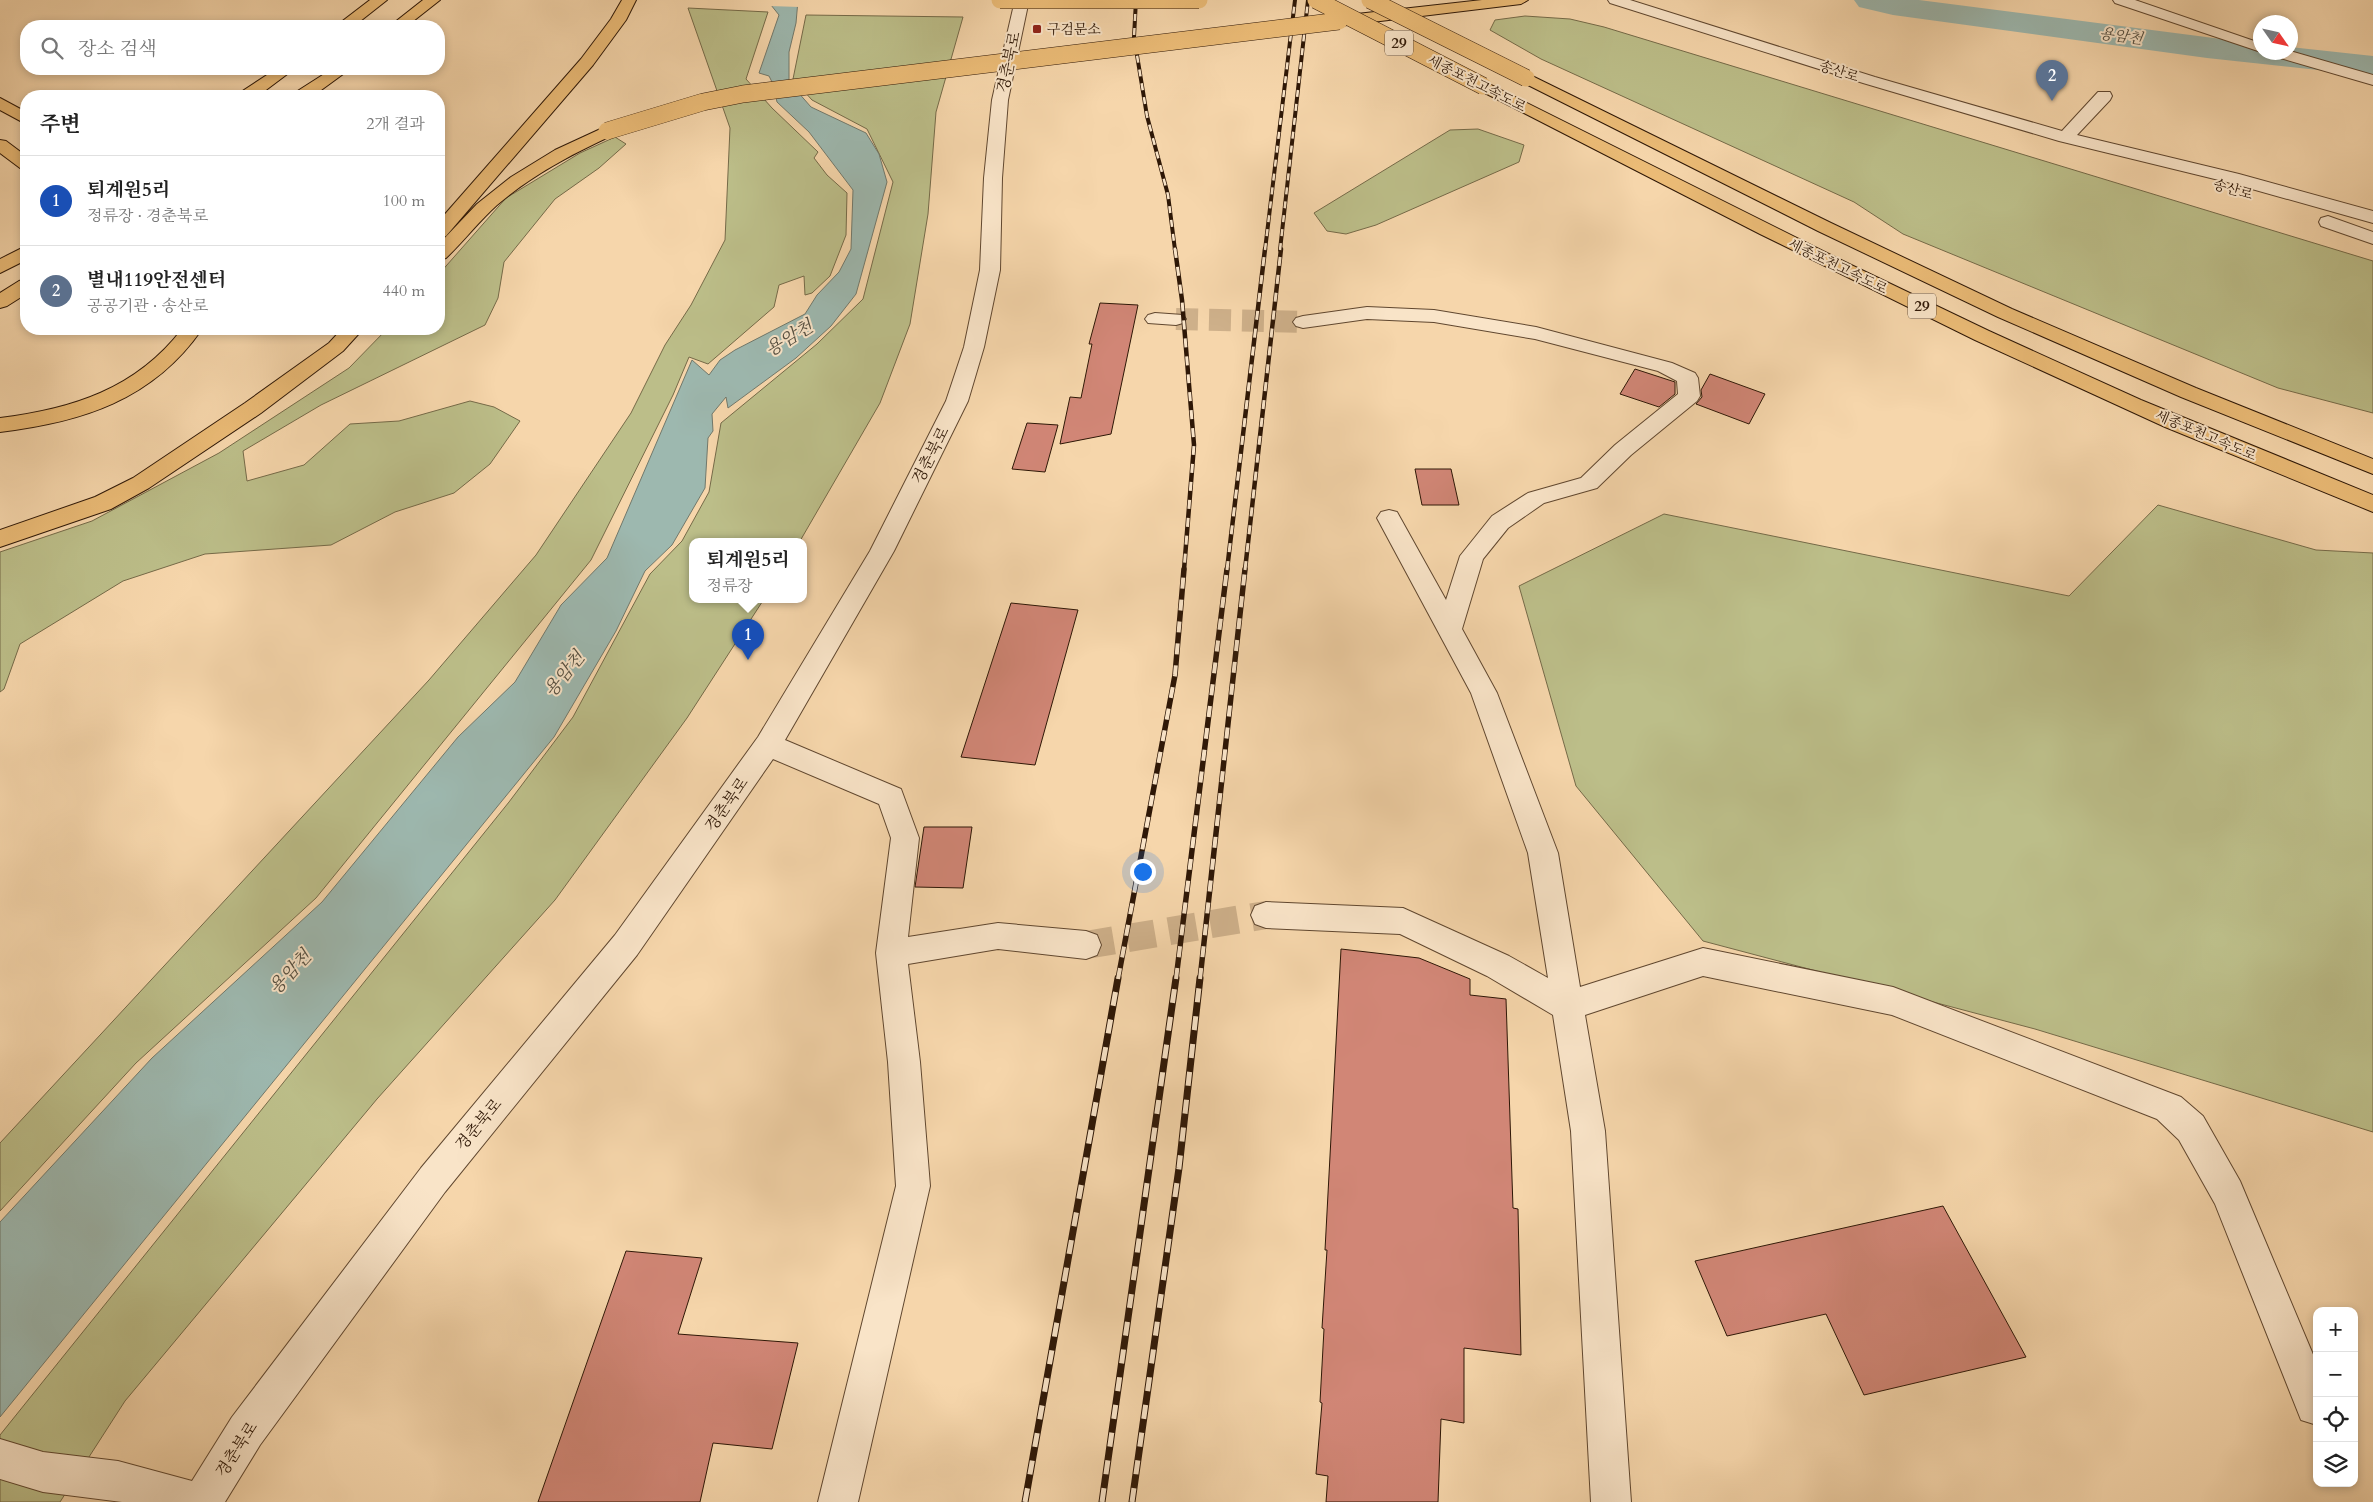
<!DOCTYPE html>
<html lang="ko">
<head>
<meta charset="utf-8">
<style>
  :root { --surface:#fff; --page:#f2f2f2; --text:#222; --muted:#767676; --line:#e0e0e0; --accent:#db2777 }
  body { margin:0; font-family:Cardo,"Noto Serif KR",serif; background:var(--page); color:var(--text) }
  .controls { position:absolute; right:15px; bottom:15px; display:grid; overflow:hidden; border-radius:10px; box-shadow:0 2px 8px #0003 }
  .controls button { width:45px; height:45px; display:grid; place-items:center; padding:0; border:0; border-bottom:1px solid var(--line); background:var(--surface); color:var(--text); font:25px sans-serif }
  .compass { position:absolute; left:2253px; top:15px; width:45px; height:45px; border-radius:50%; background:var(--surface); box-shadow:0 2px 8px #0003; rotate:124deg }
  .you { position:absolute; left:1142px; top:871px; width:18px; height:18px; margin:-12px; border:4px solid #fff; border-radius:50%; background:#1a73e8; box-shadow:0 0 0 8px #1a73e833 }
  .badge { display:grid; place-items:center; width:32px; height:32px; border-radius:50%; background:var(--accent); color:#fff; font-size:16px; font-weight:700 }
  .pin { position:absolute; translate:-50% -41px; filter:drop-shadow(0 1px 2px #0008) }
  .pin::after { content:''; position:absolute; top:26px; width:18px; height:15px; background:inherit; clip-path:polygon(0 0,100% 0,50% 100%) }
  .popup { position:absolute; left:689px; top:538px; width:118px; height:65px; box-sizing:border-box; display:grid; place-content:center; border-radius:10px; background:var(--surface); filter:drop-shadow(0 1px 4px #0005); font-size:16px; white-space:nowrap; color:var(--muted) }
  .popup b { font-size:19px; color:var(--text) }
  .popup::after { content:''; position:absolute; left:50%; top:100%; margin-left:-10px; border:10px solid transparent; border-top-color:var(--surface) }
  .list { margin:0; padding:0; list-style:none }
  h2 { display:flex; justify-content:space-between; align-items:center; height:65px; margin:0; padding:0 20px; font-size:21px }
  h2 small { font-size:16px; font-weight:400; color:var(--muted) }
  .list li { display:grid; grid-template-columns:32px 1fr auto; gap:15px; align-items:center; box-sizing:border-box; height:90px; padding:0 20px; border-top:1px solid var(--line) }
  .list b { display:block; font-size:19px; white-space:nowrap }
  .list p { margin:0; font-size:16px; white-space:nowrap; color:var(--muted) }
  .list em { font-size:16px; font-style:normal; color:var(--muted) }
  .icon { flex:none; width:28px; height:28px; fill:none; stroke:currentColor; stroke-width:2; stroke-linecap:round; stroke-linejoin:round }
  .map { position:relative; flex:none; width:2373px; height:1502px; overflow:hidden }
  .search { position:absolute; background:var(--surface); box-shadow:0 2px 8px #0003; left:20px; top:20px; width:425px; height:55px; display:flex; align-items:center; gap:12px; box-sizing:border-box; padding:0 18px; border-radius:20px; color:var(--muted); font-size:19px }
  .panel { position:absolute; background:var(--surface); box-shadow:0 2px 8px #0003; left:20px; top:90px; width:425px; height:245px; border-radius:20px }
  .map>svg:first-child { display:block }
</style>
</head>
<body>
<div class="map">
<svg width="2373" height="1502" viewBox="0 0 2373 1502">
  <rect width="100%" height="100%" fill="#f6d6ab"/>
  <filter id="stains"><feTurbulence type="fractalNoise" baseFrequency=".004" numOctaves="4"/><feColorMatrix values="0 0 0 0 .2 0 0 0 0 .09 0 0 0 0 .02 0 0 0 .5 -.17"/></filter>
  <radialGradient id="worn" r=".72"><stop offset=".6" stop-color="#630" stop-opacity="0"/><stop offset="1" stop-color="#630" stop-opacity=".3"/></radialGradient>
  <path fill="#bcbe89" stroke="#756a48" d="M688,8L768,12L746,79L772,108L818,152L814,158L827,175L847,193L846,235L830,276L812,293L805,295L804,276L779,285L774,307L708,364L689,357L673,395L591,560L316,898L136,1063L0,1211V1143L429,680L536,555L631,413L665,345L691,305L725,240L730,128Z
    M806,15L963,17L936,112L928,214L910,324L880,403L800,541H693V599H764L687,718L555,900L377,1099L125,1401L60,1502H0V1435L509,802L573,717L650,574L682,541L709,492L721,423L817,344L863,299L893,182L867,129L812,100L793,79Z
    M1525,16L1570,19L1604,27L2373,261V413L2278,388L1903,234L1854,202L1541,59L1490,30L1495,20Z
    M1478,129L1524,145L1519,162L1376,225L1346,234L1327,231L1314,213L1450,130Z
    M615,137L626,144L599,168L555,199L504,262L498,298L485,325L321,405L243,451L247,481L304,465L350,424L399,421L470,401L494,407L520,421L490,464L454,493L395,512L331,545L205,554L123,581L20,644L4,689L0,692V552L92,521L219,453L349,368L387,329H439V274L506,198L580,153Z
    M2158,505L2316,550L2373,553V1132L2035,1029L1703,941L1576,786L1519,586L1664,514L2069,596Z"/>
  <path fill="#9db8af" stroke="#71786b" d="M767,0H798L796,23L789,52V82L811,107L866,133L879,154L887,182L856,294L831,326L796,358L728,408L726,397L712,414L713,431L708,438L705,488L672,545L645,571L616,631L554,737L0,1417V1222L152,1058L322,902L458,737L515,682L561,605L607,558L692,360L709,375L720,360L735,350L805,314L817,295L839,272L851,249L853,190L809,132L777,102L773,84L769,76L759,73L779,15Z"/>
  <path fill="#f6d6ab" d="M765,0H800V7L769,6Z"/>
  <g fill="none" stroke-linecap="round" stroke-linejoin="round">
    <path fill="#9db8af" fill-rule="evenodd" d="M1854,0H1919L2260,44V52H2290V47L2373,56V76L2207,58L1893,15L1859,7Z"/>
  </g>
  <path fill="#d18676" stroke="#2e1706" d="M1100,303L1138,305L1111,434L1060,444L1070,397L1081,398L1092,344H1089Z
    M1635,369L1675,382V394L1659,407L1620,394Z
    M1710,374L1765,394L1749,424L1696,404L1702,397L1701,390Z
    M1027,423L1058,425L1045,472L1012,469Z
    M1415,469H1451L1459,505H1422Z
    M1011,603L1078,610L1035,765L961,757Z
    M924,827H972L963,888L915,887Z
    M1341,949L1419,958L1470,979V995L1506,999L1513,1208L1518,1209L1521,1355L1464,1348V1423L1441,1419L1438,1502H1326L1328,1476L1316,1474L1322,1403L1320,1402L1324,1329L1322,1328L1327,1250H1325Z
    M1943,1206L2026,1357L1864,1395L1826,1314L1727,1336L1695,1261Z
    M626,1251L702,1258L678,1334L798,1343L772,1449L713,1443L700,1502H538Z"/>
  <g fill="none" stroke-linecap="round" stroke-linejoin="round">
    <path stroke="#ceb08a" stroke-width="22" stroke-dasharray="22 11" stroke-linecap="butt" d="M1176,319L1303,322"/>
    <path stroke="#ceb08a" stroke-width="28" stroke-dasharray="28 14" stroke-linecap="butt" d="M1086,945L1266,915"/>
    <g stroke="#60472f" stroke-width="2">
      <path id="minor" d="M1015,0H1029L1008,100L1002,178L1000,270L984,347L968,401L894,551L785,740L901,789L919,838L908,937L998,923L1086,931L1097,935L1101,945L1097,955L1086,959L998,949L908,964L920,1062L930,1186L858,1502H818L896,1186L888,1062L876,953L891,838L879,804L773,759L637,955L445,1192L260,1445L225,1502H122L43,1492L0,1479V1439L43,1452L118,1461L192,1481L232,1417L421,1168L615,935L758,737L870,551L946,401L964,347L980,270L984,178L992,100Z
        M1608,0H1630L1875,77L2062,131L2098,92H2110L2112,96L2110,100L2077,135L2239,174L2373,211V223L2227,182L2059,141L1863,83L1610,3Z
        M2113,0H2135L2260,43L2261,52L2115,3Z
        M2290,51L2373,75V85L2270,55L2268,52Z
        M2328,216L2373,232V244L2321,226L2319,222L2321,218Z
        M1367,307L1434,310L1536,327L1672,363L1695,373L1698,378L1700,396L1697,401L1631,455L1597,488L1544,503L1508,528L1483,559L1462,629L1497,693L1558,853L1580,987L1703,948L1893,987L2181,1097L2203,1116L2240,1181L2317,1364V1425L2301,1420L2215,1204L2179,1140L2157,1119L1892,1015L1703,976L1585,1015L1605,1131L1631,1502H1591L1571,1131L1553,1015L1487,976L1400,934L1266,928L1255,924L1251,915L1255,906L1266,902L1403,908L1509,956L1548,978L1528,853L1471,693L1377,518L1381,512L1389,510L1397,512L1446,600L1460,556L1492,516L1528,493L1581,478L1615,445L1678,394L1677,381L1658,371L1535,339L1434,322L1367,319L1303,328L1296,326L1293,322L1296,318L1303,316Z
        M1155,313L1183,315L1186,319L1183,323L1176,325L1148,323L1145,319L1148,315Z"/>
    </g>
    <g stroke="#2e1706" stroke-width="2">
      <path id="highway" d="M370,0H387L354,26H336Z
        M423,0H440L407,26H390Z
        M622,0H636L626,20L593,65L446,236L439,238V221L581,59L611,19Z
        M1482,0H1528L1521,4L1339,26L1331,21L1339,16Z
        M276,69H294L258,96H239L241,92Z
        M332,69H350L313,96H294L296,92Z
        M1526,73L1831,223L2012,309L2196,388L2373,459V474L2181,397L1998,317L1818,231L1520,81L1518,78L1520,75Z
        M1483,81L1845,262L1989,331L2141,400L2373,495V512L2165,427L1975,340L1760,234L1477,89L1475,86L1477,83Z
        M0,98L26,112V124L0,110Z
        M607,126L613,127L616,131L613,135C572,154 532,175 497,205C479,221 464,241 446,258L439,260V244L477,204L511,177L555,150Z
        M0,140L6,141L26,156V169L20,168L0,153Z
        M26,246V260L0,273V259Z
        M26,279V294L7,306L0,308V293L19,281Z
        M182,329H202C153,400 82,422 0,432V418C72,409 136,389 182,329Z
        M342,329H363L343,351L261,413L149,488L111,509L0,547V530L95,497L133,478L245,403L329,343Z"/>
    </g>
    <use href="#minor" fill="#f9e4c8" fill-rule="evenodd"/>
    <use href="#highway" fill="#ebbb76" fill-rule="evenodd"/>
    <g stroke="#2e1706" stroke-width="4">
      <path id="rail-far3" d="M1136,0L1134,37L1147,116L1168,195L1175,250
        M1265,250L1295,0
        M1280,250L1308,0"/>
    </g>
    <g stroke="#2e1706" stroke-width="4.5">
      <path id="rail-far2" d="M1175,249L1182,300L1194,445L1184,570
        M1227,570L1265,249
        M1245,570L1281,249"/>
    </g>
    <g stroke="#2e1706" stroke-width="5.5">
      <path id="rail-far1" d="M1118,979L1175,675L1184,569
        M1176,979L1227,569
        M1200,979L1245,569"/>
    </g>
    <g stroke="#2e1706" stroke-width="7">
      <path id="rail" d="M1025,1502L1118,978
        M1102,1502L1176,978
        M1132,1502L1179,1168L1200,978"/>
    </g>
    <use href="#rail-far3" stroke="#f9e4c8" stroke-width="2.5" stroke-dasharray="7" stroke-linecap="butt"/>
    <use href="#rail-far2" stroke="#f9e4c8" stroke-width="3" stroke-dasharray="9" stroke-linecap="butt"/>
    <use href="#rail-far1" stroke="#f9e4c8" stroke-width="4" stroke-dasharray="11" stroke-linecap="butt"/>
    <use href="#rail" stroke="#f9e4c8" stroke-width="5" stroke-dasharray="14" stroke-linecap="butt"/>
    <g stroke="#2e1706" stroke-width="18" stroke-linecap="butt">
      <path id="highway-bridge" d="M1000,0H1199
        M1316,0L1483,86
        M1370,0L1526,78
        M607,131L703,102L743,94L1339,21"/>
    </g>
    <use href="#highway-bridge" stroke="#ebbb76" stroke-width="17"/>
  </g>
  <rect fill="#8f2418" stroke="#f9e4c8" stroke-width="2" x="1032" y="24" width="10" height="10" rx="2.5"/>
  <g text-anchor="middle" stroke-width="4" stroke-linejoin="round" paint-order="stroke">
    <g font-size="14" fill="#2e1706" stroke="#f9e4c8" text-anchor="start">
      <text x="1047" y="34">구검문소</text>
    </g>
    <g font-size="14" fill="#2e1706" stroke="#f9e4c8">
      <text transform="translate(1839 71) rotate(18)" y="5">송산로</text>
      <text transform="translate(1477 83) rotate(27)" y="5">세종포천고속도로</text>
      <text transform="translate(2233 189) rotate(16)" y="5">송산로</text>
      <text transform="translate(1838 266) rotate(26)" y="5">세종포천고속도로</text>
      <text transform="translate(2206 435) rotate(23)" y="5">세종포천고속도로</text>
    </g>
    <g font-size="15" font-style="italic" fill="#554f41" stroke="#f9e4c8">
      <text transform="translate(2121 36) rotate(8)" y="5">용암천</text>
    </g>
    <g fill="#f9e4c8" stroke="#6b5440" stroke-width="1">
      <rect x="1385" y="30.5" width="28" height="25" rx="4"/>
      <rect x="1908" y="293.5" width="28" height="25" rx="4"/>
    </g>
    <g font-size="15" font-weight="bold" fill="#2e1706">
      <text x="1399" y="48">29</text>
      <text x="1922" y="311">29</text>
    </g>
    <g font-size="16" fill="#2e1706" stroke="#f9e4c8">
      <text transform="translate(1008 62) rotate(-78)" y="6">경춘북로</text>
      <text transform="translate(930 455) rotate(-63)" y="6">경춘북로</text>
      <text transform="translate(726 804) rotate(-55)" y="6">경춘북로</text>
      <text transform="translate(478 1124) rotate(-50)" y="6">경춘북로</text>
      <text transform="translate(236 1449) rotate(-57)" y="6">경춘북로</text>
    </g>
    <g font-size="18" font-style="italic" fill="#554f41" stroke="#f9e4c8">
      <text transform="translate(789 338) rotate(-31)" y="6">용암천</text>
      <text transform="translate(564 674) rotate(-51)" y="6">용암천</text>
      <text transform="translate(290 972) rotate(-47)" y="6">용암천</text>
    </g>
  </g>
  <rect width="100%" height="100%" filter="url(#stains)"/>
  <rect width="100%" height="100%" fill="url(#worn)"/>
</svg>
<div class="controls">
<button>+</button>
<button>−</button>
<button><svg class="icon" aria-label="locate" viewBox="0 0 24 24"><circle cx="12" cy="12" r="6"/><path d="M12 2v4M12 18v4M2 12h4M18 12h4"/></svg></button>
<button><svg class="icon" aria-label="layers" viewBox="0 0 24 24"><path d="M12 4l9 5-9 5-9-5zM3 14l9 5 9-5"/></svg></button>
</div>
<svg class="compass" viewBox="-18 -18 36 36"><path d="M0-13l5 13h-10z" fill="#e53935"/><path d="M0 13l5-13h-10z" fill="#767676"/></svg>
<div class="you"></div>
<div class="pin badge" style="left:748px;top:660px;background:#1a4fb4">1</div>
<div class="popup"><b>퇴계원5리</b>정류장</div>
<div class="pin badge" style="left:2052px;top:101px;background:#5c6f8a">2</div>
<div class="search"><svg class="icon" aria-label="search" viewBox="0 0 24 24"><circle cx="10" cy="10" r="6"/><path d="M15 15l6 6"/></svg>장소 검색</div>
<section class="panel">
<h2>주변<small>2개 결과</small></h2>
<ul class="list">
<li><span class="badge" style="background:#1a4fb4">1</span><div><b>퇴계원5리</b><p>정류장 · 경춘북로</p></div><em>100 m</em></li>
<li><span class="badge" style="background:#5c6f8a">2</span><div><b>별내119안전센터</b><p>공공기관 · 송산로</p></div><em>440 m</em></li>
</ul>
</section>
</div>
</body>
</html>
